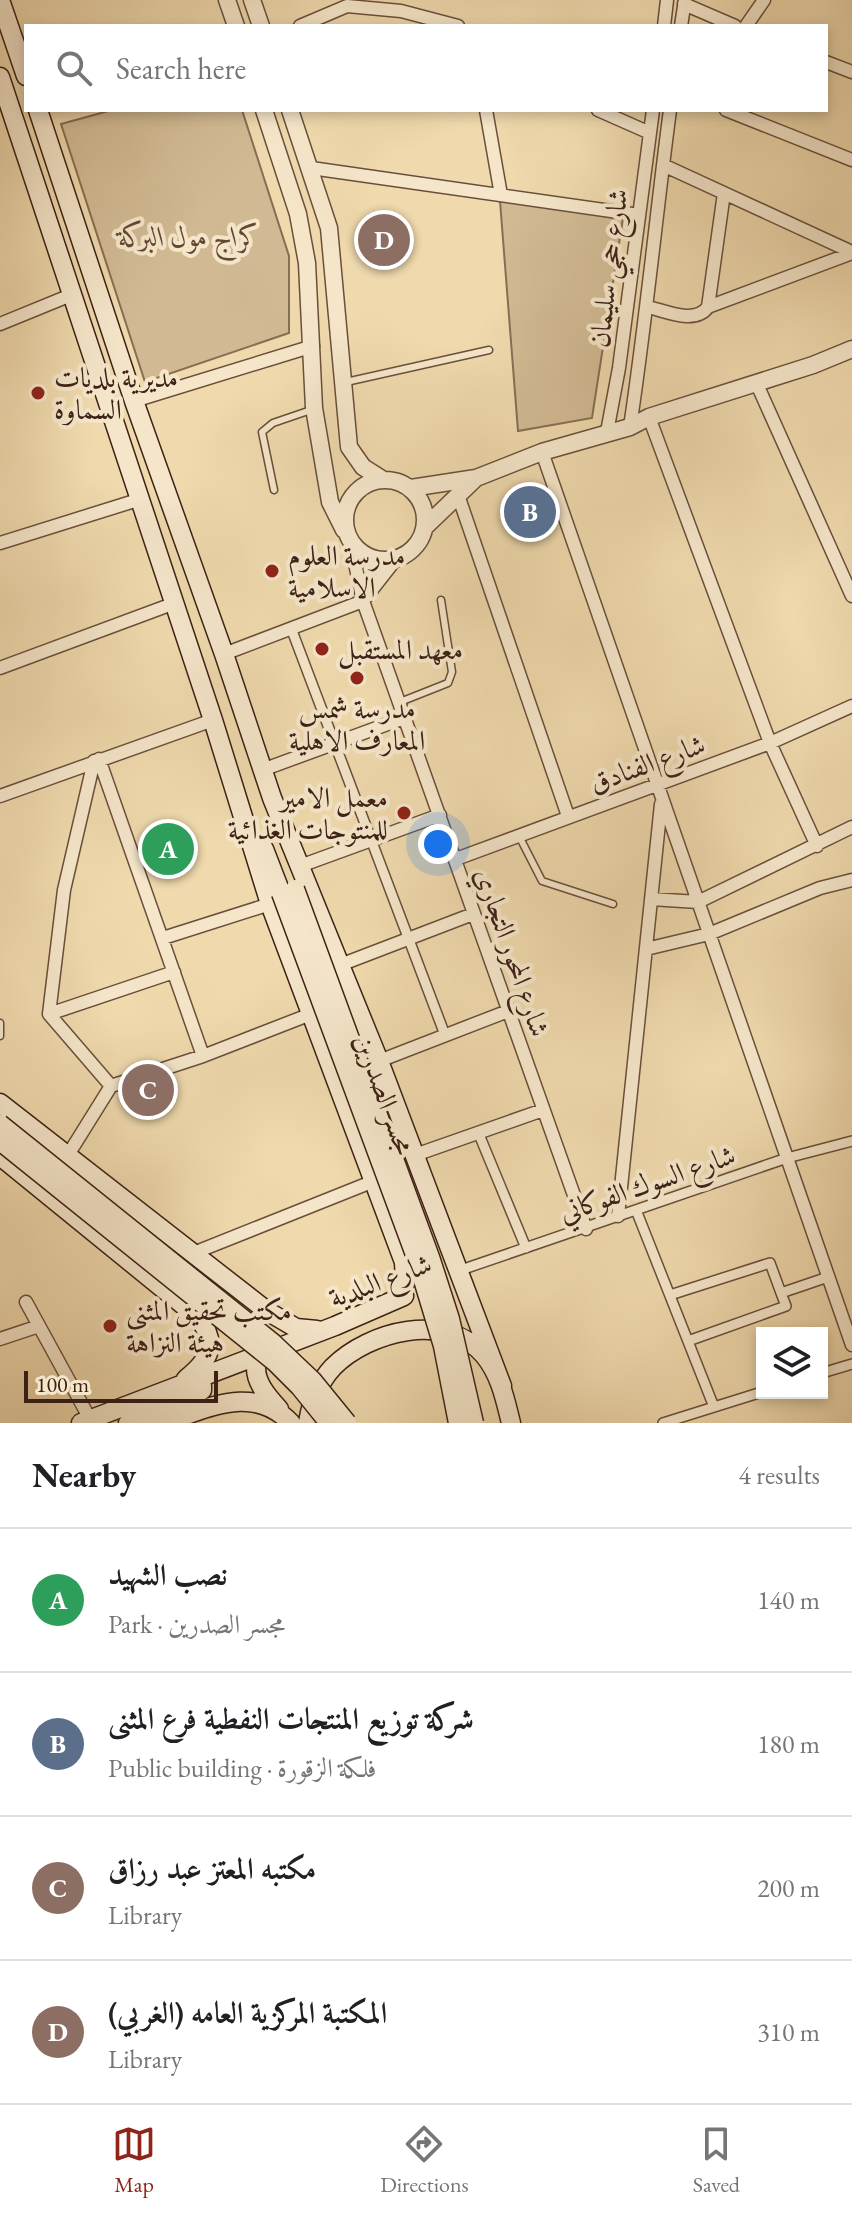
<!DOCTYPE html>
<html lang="en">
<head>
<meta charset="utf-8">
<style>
  :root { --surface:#fff; --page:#f2f2f2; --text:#202124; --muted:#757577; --line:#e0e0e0; --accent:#8f2418 }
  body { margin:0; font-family:"EB Garamond",Amiri,serif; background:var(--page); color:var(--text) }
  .controls { position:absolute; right:24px; bottom:24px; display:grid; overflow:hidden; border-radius:0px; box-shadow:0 4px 12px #0003 }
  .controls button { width:72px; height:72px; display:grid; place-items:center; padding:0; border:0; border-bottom:2px solid var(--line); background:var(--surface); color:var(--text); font:40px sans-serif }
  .scale { position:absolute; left:24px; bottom:20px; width:194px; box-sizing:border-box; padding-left:8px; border:4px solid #3c2115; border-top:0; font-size:22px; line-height:28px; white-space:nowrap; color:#3c2115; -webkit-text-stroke:6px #f5e6ca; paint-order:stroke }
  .you { position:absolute; left:438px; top:844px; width:28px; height:28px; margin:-20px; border:6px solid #fff; border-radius:50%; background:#1a73e8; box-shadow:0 0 0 12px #1a73e833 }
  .badge { display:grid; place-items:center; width:52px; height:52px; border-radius:50%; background:var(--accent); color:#fff; font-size:26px; font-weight:700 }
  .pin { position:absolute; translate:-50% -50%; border:4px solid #fff; box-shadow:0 2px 8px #0006 }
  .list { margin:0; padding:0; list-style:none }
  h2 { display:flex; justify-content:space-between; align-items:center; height:104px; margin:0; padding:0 32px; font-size:34px }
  h2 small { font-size:26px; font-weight:400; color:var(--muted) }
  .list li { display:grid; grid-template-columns:52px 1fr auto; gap:24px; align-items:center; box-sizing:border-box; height:144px; padding:0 32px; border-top:2px solid var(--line) }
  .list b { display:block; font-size:30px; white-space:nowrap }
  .list p { margin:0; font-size:26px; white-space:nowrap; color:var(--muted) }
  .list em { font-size:26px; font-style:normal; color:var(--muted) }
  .icon { flex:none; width:44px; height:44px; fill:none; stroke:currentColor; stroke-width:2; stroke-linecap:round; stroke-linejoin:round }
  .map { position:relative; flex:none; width:852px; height:1423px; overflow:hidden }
  .search { position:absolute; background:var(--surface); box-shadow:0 4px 12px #0003; left:24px; right:24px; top:24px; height:88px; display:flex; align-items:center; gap:20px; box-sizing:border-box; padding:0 28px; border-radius:0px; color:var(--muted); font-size:30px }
  .sheet { height:680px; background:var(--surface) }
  nav { display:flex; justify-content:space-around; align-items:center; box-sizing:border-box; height:112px; border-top:2px solid var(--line); background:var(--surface); font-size:22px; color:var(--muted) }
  nav a { display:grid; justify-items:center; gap:4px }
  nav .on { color:var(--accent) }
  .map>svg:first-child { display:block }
</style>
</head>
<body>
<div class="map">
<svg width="852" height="1423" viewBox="0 0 852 1423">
  <rect width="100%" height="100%" fill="#efd9ad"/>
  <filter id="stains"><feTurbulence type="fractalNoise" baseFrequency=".0025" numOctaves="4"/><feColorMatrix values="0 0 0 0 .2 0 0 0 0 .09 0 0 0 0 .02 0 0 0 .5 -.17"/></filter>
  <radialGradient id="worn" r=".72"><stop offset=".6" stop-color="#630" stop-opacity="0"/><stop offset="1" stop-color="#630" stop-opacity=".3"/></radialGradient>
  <path fill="#d1ba93" stroke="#866e54" stroke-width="2" d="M112,110H242L289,256V333L145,382L61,124Z
    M500,201L623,218L592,418L518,431Z"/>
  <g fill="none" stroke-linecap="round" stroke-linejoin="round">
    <g stroke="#694f3b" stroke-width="9">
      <path id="service" d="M346,382L489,350
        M274,490L262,432L273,423L311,410
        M400,702L448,683L452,672L441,600
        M519,836L542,881L613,904
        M0,1023V1036"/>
    </g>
    <g stroke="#694f3b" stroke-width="12">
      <path id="pedestrian" d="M291,628L445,1035
        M478,1132L526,1248
        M636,1210L714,1407
        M458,1271L787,1158L852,1141
        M670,1295L770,1263L781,1293
        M688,1341L786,1306L781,1293L828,1277
        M822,1373L852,1364
        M663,1423L762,1392"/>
    </g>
    <g stroke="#694f3b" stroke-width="15">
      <path id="minor" d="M684,4L735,26
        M300,26L347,6L401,11L458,26
        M664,26L667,0
        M681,26L685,0
        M746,26L764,0
        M826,62L852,72
        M486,110L501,195
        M598,110L650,133
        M726,110L852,160
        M663,165L852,252
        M311,168L639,215
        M648,307C666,311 695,325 708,307L724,193
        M708,307L852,253
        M0,324L71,295
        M756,382L852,596
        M134,401L313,346
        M649,417L770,743L817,846
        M630,427C646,321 656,216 670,110
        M607,432L619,368L653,110
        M542,452L852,1345
        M458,495L568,816
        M350,540L363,601L586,1229
        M0,543L141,499
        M363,601L396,559
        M224,654L363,601
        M0,668L175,603
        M99,759L203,1056
        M94,761L64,890L49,1014L111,1086
        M262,770L404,718
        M0,796L213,720
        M456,859L770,743L852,706
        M300,866L440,815
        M651,899L698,902L852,827
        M163,938L270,904
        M646,949L709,934L820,888L852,880
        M340,965L473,914
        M49,1014L174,972
        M379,1061L508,1011
        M68,1155L111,1086L203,1056L311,1014
        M415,1155L543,1110
        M618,1216L661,804
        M191,1254L374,1181
        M26,1302L90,1419
        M0,1339L39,1326"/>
    </g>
    <g stroke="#694f3b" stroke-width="19">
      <path id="tertiary" d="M227,0L236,26
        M252,0L261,26
        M264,110L298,214L307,263L314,408L330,502L344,530
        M290,110L329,228L349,447L363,467L382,479
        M345 520a40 40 0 1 1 80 0a40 40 0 1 1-80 0Z
        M411,488L476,478L542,452L630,427L649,417L813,365L852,349
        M425,527L474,480"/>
    </g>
    <g stroke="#3c2115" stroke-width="21">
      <path id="secondary" d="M0,0L26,76
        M0,77L213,720L270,904L404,1262L405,1283L394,1300
        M38,110L134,401L224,654L272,798L379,1061L502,1386
        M264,849L281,893
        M0,1103L267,1311L296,1328L317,1330
        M0,1156L198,1317C218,1343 211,1359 186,1379
        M270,1352L257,1361C252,1379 267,1396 279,1409
        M81,1423L335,1326L404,1296
        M128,1423L191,1398L202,1390V1386L197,1382L185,1383
        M162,1423C208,1409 252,1383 291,1423
        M308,1423C311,1403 319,1382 333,1367C369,1331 446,1311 484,1355C500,1374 505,1399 511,1423"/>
    </g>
    <use href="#service" stroke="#f5e6ca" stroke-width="6"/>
    <use href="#pedestrian" stroke="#f5e6ca" stroke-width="9"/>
    <use href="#minor" stroke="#f5e6ca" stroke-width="12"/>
    <use href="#tertiary" stroke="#f5e6ca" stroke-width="16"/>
    <use href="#secondary" stroke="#f5e6ca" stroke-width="18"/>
    <g stroke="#3c2115" stroke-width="21" stroke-linecap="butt">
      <path id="secondary-bridge" d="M295,889L430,1257L450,1319L474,1423
        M281,893L417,1260L443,1346L458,1423
        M0,1124L273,1343L312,1380L347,1423
        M0,1141L275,1362L300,1387L329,1423"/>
    </g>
    <use href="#secondary-bridge" stroke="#f5e6ca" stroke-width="18"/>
  </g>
  <g fill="#8f2418" stroke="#f5e6ca" stroke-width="3">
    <circle cx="38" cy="393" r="8"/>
    <circle cx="272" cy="571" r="8"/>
    <circle cx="322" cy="649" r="8"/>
    <circle cx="357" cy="678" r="8"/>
    <circle cx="404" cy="813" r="8"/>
    <circle cx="110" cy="1326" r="8"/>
  </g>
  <g text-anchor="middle" stroke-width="8" stroke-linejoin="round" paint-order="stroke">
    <g font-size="28" font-style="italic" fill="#614734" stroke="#f5e6ca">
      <text x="190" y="246">كراج مول البركة</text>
    </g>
    <g font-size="28" fill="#3c2115" stroke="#f5e6ca">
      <text transform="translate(608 268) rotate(-83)" y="10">شارع حجي سليمان</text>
      <text transform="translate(647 763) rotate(-20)" y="10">شارع الفنادق</text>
      <text transform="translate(513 952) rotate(71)" y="10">شارع المحور التجاري</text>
      <text transform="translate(385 1094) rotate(70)" y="10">مجسر الصدرين</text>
      <text transform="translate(647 1183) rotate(-19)" y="10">شارع السوك الفوكاني</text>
      <text transform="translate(380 1280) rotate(-20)" y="10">شارع البلدية</text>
    </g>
    <g font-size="28" fill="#3c2115" stroke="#f5e6ca" text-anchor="start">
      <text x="54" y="387">مديرية بلديات<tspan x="54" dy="32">السماوة</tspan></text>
      <text x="288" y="565">مدرسة العلوم<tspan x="288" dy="32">الاسلامية</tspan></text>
      <text x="338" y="659">معهد المستقبل</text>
      <text x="357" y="718" text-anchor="middle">مدرسة شمس<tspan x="357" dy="32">المعارف الاهلية</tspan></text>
      <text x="388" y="807" text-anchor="end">معمل الامير<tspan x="388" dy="32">للمنتوجات الغذائية</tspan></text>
      <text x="126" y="1320">مكتب تحقيق المثنى<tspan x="126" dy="32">هيئة النزاهة</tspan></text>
    </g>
  </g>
  <rect width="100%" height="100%" filter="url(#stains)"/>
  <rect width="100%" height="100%" fill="url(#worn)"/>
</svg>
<div class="controls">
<button><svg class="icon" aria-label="layers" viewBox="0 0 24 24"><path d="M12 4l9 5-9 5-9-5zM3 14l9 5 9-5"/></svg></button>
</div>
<div class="scale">100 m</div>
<div class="you"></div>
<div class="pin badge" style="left:168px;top:849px;background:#2e9e5b">A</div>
<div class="pin badge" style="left:530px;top:512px;background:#5c6f8a">B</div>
<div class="pin badge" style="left:148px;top:1090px;background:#8d6e63">C</div>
<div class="pin badge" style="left:384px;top:240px;background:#8d6e63">D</div>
<div class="search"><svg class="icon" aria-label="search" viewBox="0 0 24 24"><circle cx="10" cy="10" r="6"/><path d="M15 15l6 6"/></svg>Search here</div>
</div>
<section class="sheet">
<h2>Nearby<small>4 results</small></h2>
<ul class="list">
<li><span class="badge" style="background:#2e9e5b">A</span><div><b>نصب الشهيد</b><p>Park · مجسر الصدرين</p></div><em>140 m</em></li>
<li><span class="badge" style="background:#5c6f8a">B</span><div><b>شركة توزيع المنتجات النفطية فرع المثنى</b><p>Public building · فلكة الزقورة</p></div><em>180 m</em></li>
<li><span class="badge" style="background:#8d6e63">C</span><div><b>مكتبه المعتز عبد رزاق</b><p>Library</p></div><em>200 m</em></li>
<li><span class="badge" style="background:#8d6e63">D</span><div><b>المكتبة المركزية العامه (الغربي)</b><p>Library</p></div><em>310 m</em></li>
</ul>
</section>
<nav>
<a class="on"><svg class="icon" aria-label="map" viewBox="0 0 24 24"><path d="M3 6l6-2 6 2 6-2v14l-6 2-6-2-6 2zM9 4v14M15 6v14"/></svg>Map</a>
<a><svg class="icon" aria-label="directions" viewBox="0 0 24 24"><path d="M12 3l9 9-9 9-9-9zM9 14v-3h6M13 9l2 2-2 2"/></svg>Directions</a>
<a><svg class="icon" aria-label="saved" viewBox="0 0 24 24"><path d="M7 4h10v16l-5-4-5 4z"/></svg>Saved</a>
</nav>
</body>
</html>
